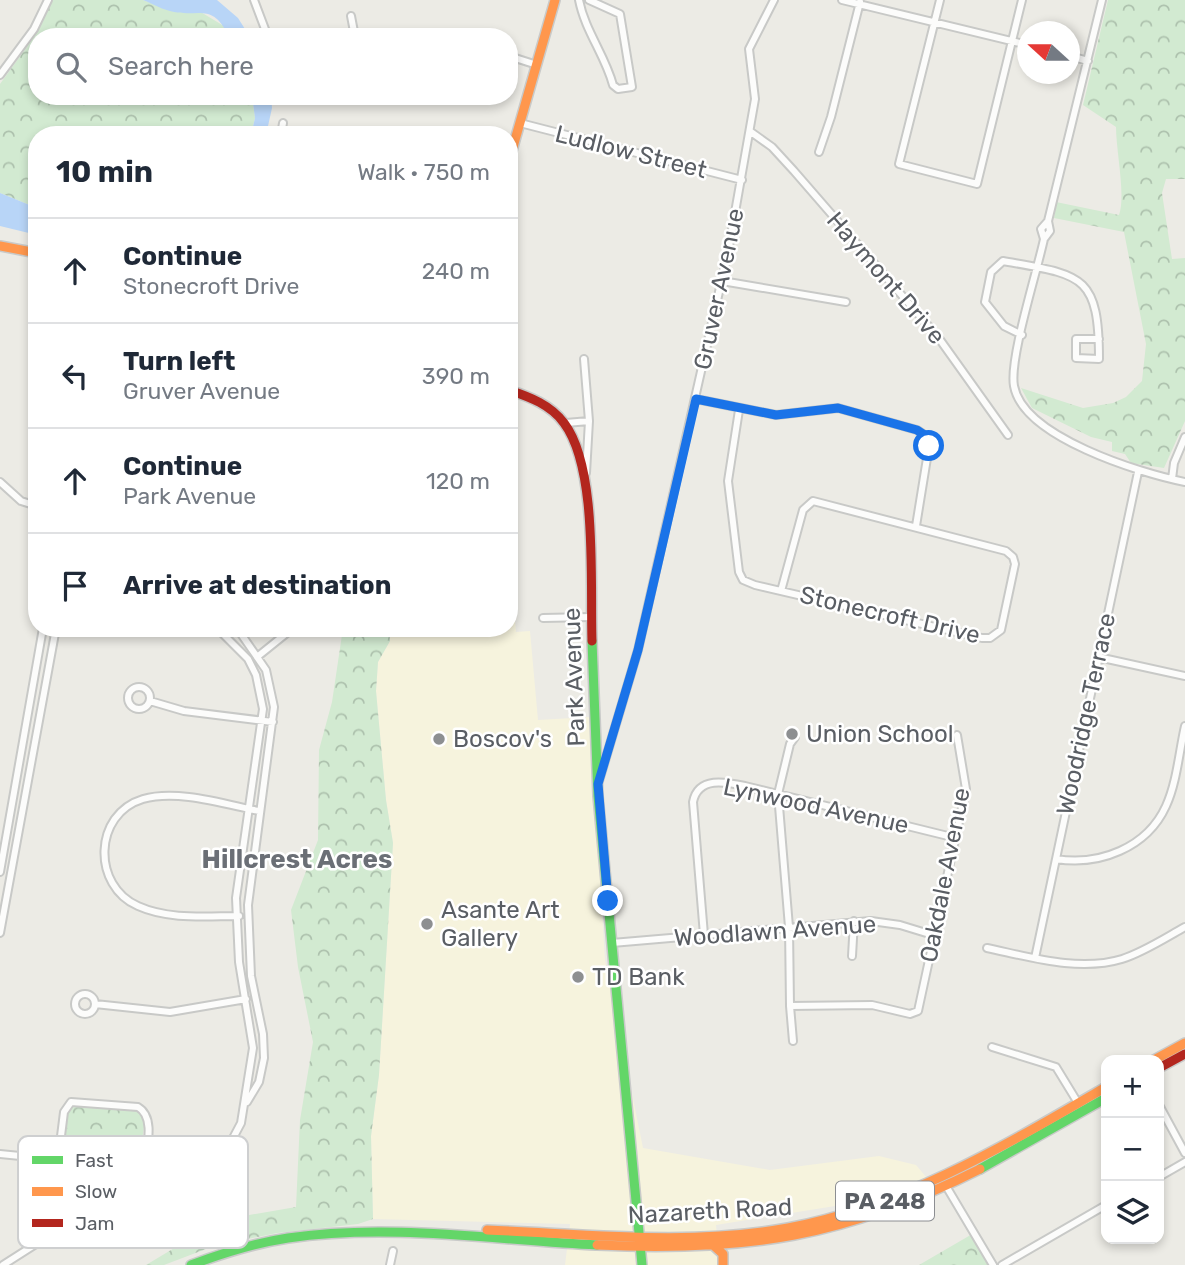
<!DOCTYPE html>
<html lang="en">
<head>
<meta charset="utf-8">
<style>
  :root { --surface:#fff; --page:#f6f6f7; --text:#1f2937; --muted:#747a83; --line:#e0e1e3 }
  body { margin:0; font-family:Rubik,sans-serif; background:var(--page); color:var(--text) }
  .controls { position:absolute; right:21px; bottom:21px; display:grid; overflow:hidden; border-radius:14px; box-shadow:0 4px 10px #0003 }
  .controls button { width:63px; height:63px; display:grid; place-items:center; padding:0; border:0; border-bottom:2px solid var(--line); background:var(--surface); color:var(--text); font:35px sans-serif }
  .compass { position:absolute; left:1017px; top:21px; width:63px; height:63px; border-radius:50%; background:var(--surface); box-shadow:0 4px 10px #0003; rotate:291deg }
  .stop { position:absolute; width:21px; height:21px; margin:-16px; border:5px solid #1a73e8; border-radius:50%; background:#fff }
  .stop.end { background:#1a73e8; border-color:#fff; box-shadow:0 2px 7px #0008 }
  .list { margin:0; padding:0; list-style:none }
  h2 { display:flex; justify-content:space-between; align-items:center; height:91px; margin:0; padding:0 28px; font-size:30px }
  h2 small { font-size:23px; font-weight:400; color:var(--muted) }
  .list li { display:grid; grid-template-columns:46px 1fr auto; gap:21px; align-items:center; box-sizing:border-box; height:105px; padding:0 28px; border-top:2px solid var(--line) }
  .list b { display:block; font-size:26px; white-space:nowrap }
  .list p { margin:0; font-size:23px; white-space:nowrap; color:var(--muted) }
  .list em { font-size:23px; font-style:normal; color:var(--muted) }
  .icon { flex:none; width:38px; height:38px; fill:none; stroke:currentColor; stroke-width:2; stroke-linecap:round; stroke-linejoin:round }
  .map { position:relative; flex:none; width:1185px; height:1265px; overflow:hidden }
  .search { position:absolute; background:var(--surface); box-shadow:0 4px 10px #0003; left:28px; top:28px; width:490px; height:77px; display:flex; align-items:center; gap:18px; box-sizing:border-box; padding:0 24px; border-radius:28px; color:var(--muted); font-size:26px }
  .panel { position:absolute; background:var(--surface); box-shadow:0 4px 10px #0003; left:28px; top:126px; width:490px; height:511px; border-radius:28px }
  .map>svg:first-child { display:block }
</style>
</head>
<body>
<div class="map">
<svg width="1185" height="1265" viewBox="0 0 1185 1265">
  <defs>
    <pattern id="forest-crowns" width="20" height="18" patternUnits="userSpaceOnUse" patternTransform="scale(1.75)"><rect width="20" height="18" fill="#d2ead1"/><path d="M2 6a3 3 0 1 1 6 0M12 15a3 3 0 1 1 6 0" fill="none" stroke="#adc1ad"/></pattern>
  </defs>
  <rect width="100%" height="100%" fill="#ecebe5"/>
  <path fill="#f6f3dd" d="M509,550L516,632L530,631L538,720L590,717L605,960L643,1148L770,1170L879,1156L916,1165L927,1178L835,1206L716,1225L720,1265H565L570,1224L373,1219L371,1136L379,1075L393,843L386,800L376,691L378,662L390,641L389,628H509Z"/>
  <path fill="url(#forest-crowns)" d="M51,0H143L175,12L199,11L224,26L229,37H37V96H252L255,118L251,135H37V208L0,193V84L34,37Z
    M1108,0H1185V179H1166L1162,193L1172,259L1185,258V421L1164,468L1131,463L1125,454L1112,451V442L1091,437L1032,408L1021,388L1083,408L1113,403L1126,397L1142,381L1146,344L1124,232L1054,218L1056,202L1119,215C1126,196 1116,151 1116,127L1083,105Z
    M343,628H389L390,641L378,662L376,691L386,800L393,843L379,1075L371,1136L373,1219L358,1224L277,1233L214,1246L164,1265H146L196,1235L211,1229L225,1208L249,1215L296,1207L300,1120L313,1042L298,967L291,910L318,840L319,750L332,702Z
    M75,1105L134,1110L141,1114L145,1121L139,1159L131,1163L67,1153L63,1145L67,1112Z
    M974,1233L993,1265H919Z"/>
  <path fill="#b8d5f7" d="M143,0H217L238,18L250,37H229C213,2 199,17 174,12C163,10 153,4 143,0Z
    M252,96H271L272,108L266,135H251L255,118Z
    M0,193L37,208V235L0,226Z"/>
  <g fill="none" stroke-linecap="round" stroke-linejoin="round">
    <g stroke="#c8c9c7" stroke-width="10">
      <path id="street" d="M254,0L268,37
        M579,0C585,31 605,55 613,85L618,89L632,87L620,14L589,0
        M842,0L1028,45
        M940,0L899,164L977,184L1022,0
        M351,16L355,37
        M509,56L537,65
        M1070,56L1088,61
        M0,75L34,29L48,0
        M520,123L742,180
        M751,132L772,147L794,171L938,337L1008,435
        M281,135L283,123
        M819,152L831,117L860,2
        M1048,221L1050,231L1044,239C1037,272 1009,359 1014,386C1023,437 1140,473 1185,482
        M1044,239L1041,229L1048,221L1102,0
        M35,253L37,331
        M722,281L846,302
        M1022,335L1004,326L985,302L991,272L1003,261C1081,275 1099,273 1099,359L1076,358V339H1099
        M584,359L589,421L586,473
        M696,399L776,415L838,408L917,430L923,434L929,446L916,526
        M739,410L728,481L739,572L743,580L755,585L982,638H990L1001,630L1015,564L1013,557L1006,551L813,501L803,510L781,591
        M566,423L589,421
        M1172,479L1174,463L1185,437
        M0,482L21,501L37,506
        M543,618L591,617
        M237,628L266,670L274,707L248,905L251,976L263,1034L264,1058L259,1082L247,1102
        M257,657L293,628
        M1098,657L1185,676
        M128 698a11 11 0 1 1 22 0a11 11 0 1 1-22 0Z
        M150,701L184,711L273,722
        M599,781L638,650L728,252L755,99L749,49L774,0
        M1056,859C1099,866 1147,848 1166,806C1177,782 1179,752 1185,726
        M0,872L43,628
        M239,916C206,916 169,920 138,906C92,886 93,814 143,799C177,789 224,804 259,811
        M0,933L56,628
        M704,935L693,802C698,776 726,782 745,786L956,838
        M612,943L871,921L900,925L936,936
        M987,948C1030,957 1079,972 1122,959C1144,952 1165,938 1185,927
        M852,956L854,921
        M1035,958L1138,472
        M75 1004a10 10 0 1 1 20 0a10 10 0 1 1-20 0Z
        M95,1004L170,1012L246,999
        M790,1006L872,1005L910,1014L918,1011L966,789L957,735
        M793,1041L790,1006L789,927L778,794L790,744L795,737
        M992,1047L1056,1067L1078,1103
        M1159,1105L1185,1153
        M0,1154L180,1172L216,1156L232,1140L241,1123L253,1048L239,962L236,898L263,709L256,675L248,659L217,628
        M58,1160L64,1112L71,1102L138,1107C157,1118 145,1152 144,1170
        M1159,1177L1185,1162
        M946,1186L993,1265
        M3,1265L86,1212L96,1194L101,1165
        M390,1265L393,1251
        M1002,1265L1106,1205"/>
    </g>
    <g stroke="#c9cac9" stroke-width="12">
      <path id="fast" d="M592,641L598,796L642,1265
        M980,1169L1106,1098
        M191,1265C223,1253 255,1243 288,1238C389,1223 496,1240 597,1245"/>
    </g>
    <g stroke="#c9cac9" stroke-width="12">
      <path id="slow" d="M509,161L555,0
        M0,246L37,253
        M1154,1060L1185,1043
        M487,1230C587,1234 689,1246 788,1228C904,1206 1006,1145 1106,1087
        M597,1245C747,1252 845,1237 980,1169
        M713,1245L723,1254V1265"/>
    </g>
    <g stroke="#c9cac9" stroke-width="12">
      <path id="jam" d="M509,390C530,397 551,405 564,423C598,468 590,584 592,641
        M1159,1068L1185,1054"/>
    </g>
    <use href="#street" stroke="#fcfcfb" stroke-width="6"/>
    <use href="#fast" stroke="#63d668" stroke-width="9"/>
    <use href="#slow" stroke="#ff974d" stroke-width="9"/>
    <use href="#jam" stroke="#b3261e" stroke-width="9"/>
  </g>
  <g fill="none" stroke-linecap="round" stroke-linejoin="round">
    <path stroke="#1a73e8" stroke-width="9" d="M608,901L598,784L638,650L696,399L776,415L838,408L917,430L923,434L929,446"/>
  </g>
  <g fill="#8d8f91" stroke="#fff" stroke-width="2.5">
    <circle cx="792" cy="734" r="7"/>
    <circle cx="439" cy="739" r="7"/>
    <circle cx="427" cy="924" r="7"/>
    <circle cx="578" cy="977" r="7"/>
  </g>
  <g text-anchor="middle" stroke-width="5" stroke-linejoin="round" paint-order="stroke">
    <rect fill="#fff" stroke="#8c8e92" stroke-width="2" x="836" y="1181.5" width="98" height="39" rx="5"/>
    <g font-size="23" font-weight="bold" fill="#5a5e64">
      <text x="885" y="1209">PA 248</text>
    </g>
    <g font-size="24" fill="#5a5e64" stroke="#fff">
      <text transform="translate(631 152) rotate(14)" y="8">Ludlow Street</text>
      <text transform="translate(886 278) rotate(49)" y="8">Haymont Drive</text>
      <text transform="translate(719 289) rotate(-78)" y="8">Gruver Avenue</text>
      <text transform="translate(890 615) rotate(13)" y="8">Stonecroft Drive</text>
      <text transform="translate(574 677) rotate(-92)" y="8">Park Avenue</text>
      <text transform="translate(1086 714) rotate(-78)" y="8">Woodridge Terrace</text>
      <text transform="translate(816 806) rotate(12)" y="8">Lynwood Avenue</text>
      <text transform="translate(945 875) rotate(-79)" y="8">Oakdale Avenue</text>
      <text transform="translate(775 931) rotate(-4)" y="8">Woodlawn Avenue</text>
      <text transform="translate(710 1211) rotate(-3)" y="8">Nazareth Road</text>
    </g>
    <g font-size="24" fill="#5a5e64" stroke="#fff" text-anchor="start">
      <text x="806" y="742">Union School</text>
      <text x="453" y="747">Boscov's</text>
      <text x="441" y="918">Asante Art<tspan x="441" dy="28">Gallery</tspan></text>
      <text x="592" y="985">TD Bank</text>
    </g>
    <g font-size="26" font-weight="bold" fill="#6b6f76" stroke="#fff">
      <text x="297" y="868">Hillcrest Acres</text>
    </g>
  </g>
  <rect x="18" y="1136" width="230" height="112" rx="10" fill="#fff" stroke="#cecfd0" stroke-width="2"/>
  <rect x="32" y="1156" width="31" height="8" fill="#63d668"/>
  <rect x="32" y="1187" width="31" height="9" fill="#ff974d"/>
  <rect x="32" y="1219" width="31" height="8" fill="#b3261e"/>
  <g font-size="19" fill="#5a5e64">
    <text x="75" y="1167">Fast</text>
    <text x="75" y="1198">Slow</text>
    <text x="75" y="1230">Jam</text>
  </g>
</svg>
<div class="controls">
<button>+</button>
<button>−</button>
<button><svg class="icon" aria-label="layers" viewBox="0 0 24 24"><path d="M12 4l9 5-9 5-9-5zM3 14l9 5 9-5"/></svg></button>
</div>
<svg class="compass" viewBox="-18 -18 36 36"><path d="M0-13l5 13h-10z" fill="#e53935"/><path d="M0 13l5-13h-10z" fill="#747a83"/></svg>
<div class="stop" style="left:929px;top:446px"></div>
<div class="stop end" style="left:608px;top:901px"></div>
<div class="search"><svg class="icon" aria-label="search" viewBox="0 0 24 24"><circle cx="10" cy="10" r="6"/><path d="M15 15l6 6"/></svg>Search here</div>
<section class="panel">
<h2>10 min<small>Walk · 750 m</small></h2>
<ul class="list">
<li><svg class="icon" aria-label="ahead" viewBox="0 0 24 24"><path d="M12 20V5M6 11l6-6 6 6"/></svg><div><b>Continue</b><p>Stonecroft Drive</p></div><em>240 m</em></li>
<li><svg class="icon" aria-label="left" viewBox="0 0 24 24"><path d="M17 20v-9H6M10 6l-5 5 5 5"/></svg><div><b>Turn left</b><p>Gruver Avenue</p></div><em>390 m</em></li>
<li><svg class="icon" aria-label="ahead" viewBox="0 0 24 24"><path d="M12 20V5M6 11l6-6 6 6"/></svg><div><b>Continue</b><p>Park Avenue</p></div><em>120 m</em></li>
<li><svg class="icon" aria-label="arrive" viewBox="0 0 24 24"><path d="M6 21V4h12l-3 4 3 4H6"/></svg><div><b>Arrive at destination</b></div></li>
</ul>
</section>
</div>
</body>
</html>
